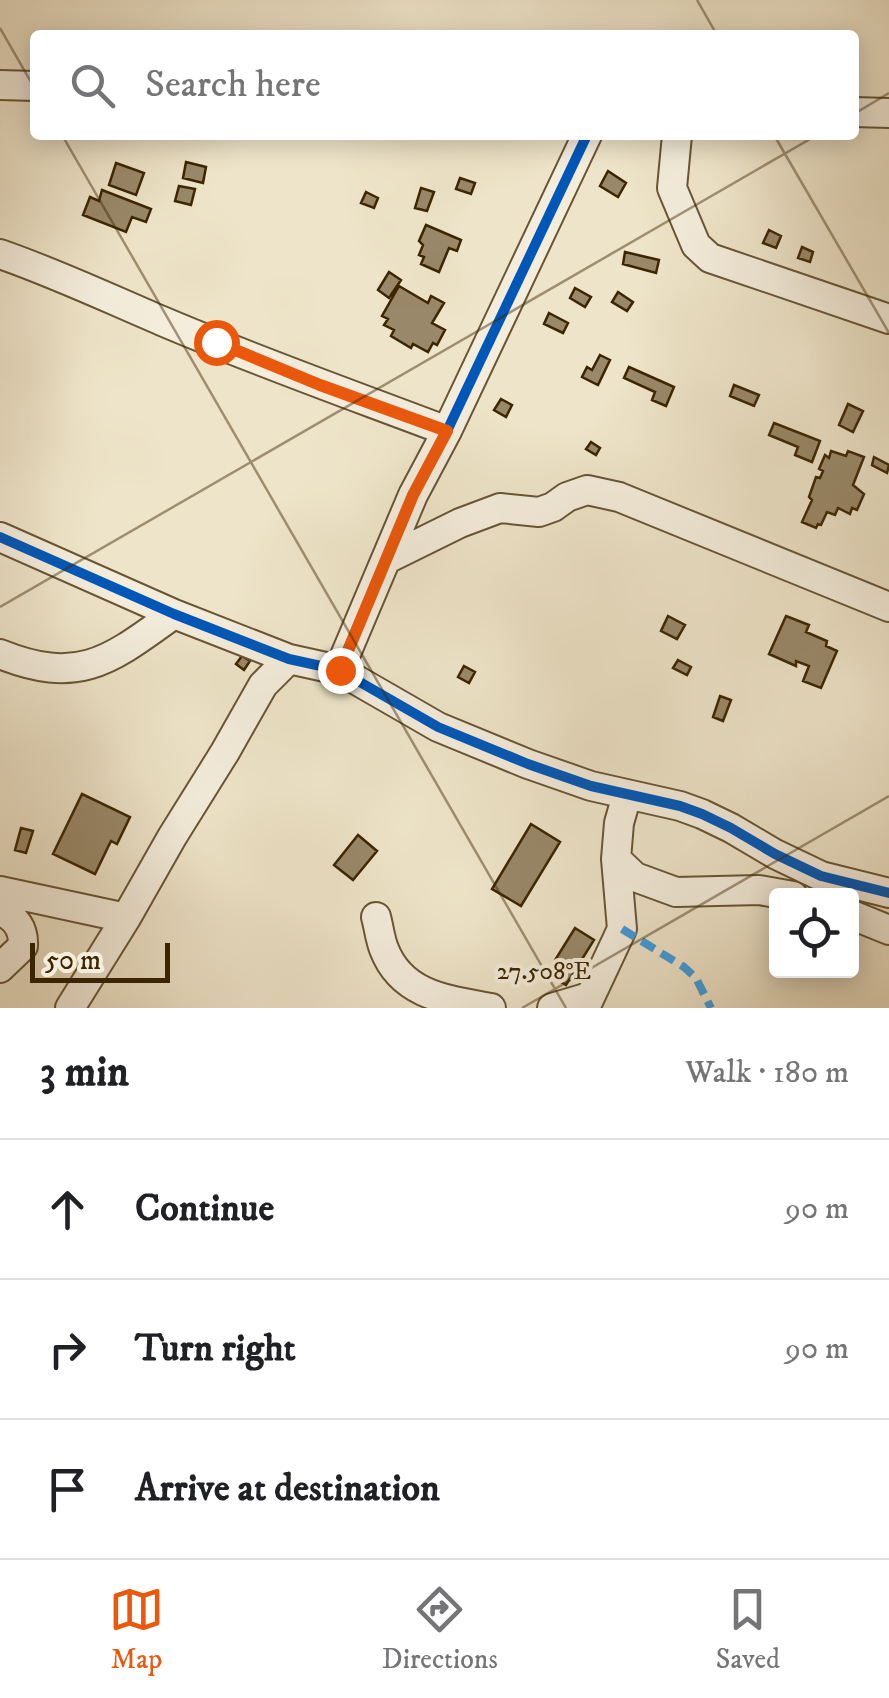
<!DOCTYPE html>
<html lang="en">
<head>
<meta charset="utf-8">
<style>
  :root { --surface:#fff; --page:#f2f2f2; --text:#202124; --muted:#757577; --line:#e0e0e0; --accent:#ea580c }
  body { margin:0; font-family:"IM FELL DW Pica",serif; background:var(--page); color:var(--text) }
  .controls { position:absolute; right:30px; bottom:30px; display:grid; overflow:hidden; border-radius:10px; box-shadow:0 5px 25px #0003 }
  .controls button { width:90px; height:90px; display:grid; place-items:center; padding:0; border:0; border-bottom:2px solid var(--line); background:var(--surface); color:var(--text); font:50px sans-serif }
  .scale { position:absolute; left:30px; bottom:25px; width:140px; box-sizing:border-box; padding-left:10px; border:5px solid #3c2502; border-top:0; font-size:28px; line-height:35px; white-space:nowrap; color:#3c2502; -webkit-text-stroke:8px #f4eddc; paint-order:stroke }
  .stop { position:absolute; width:30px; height:30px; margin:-22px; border:8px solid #ea580c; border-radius:50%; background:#fff }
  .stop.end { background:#ea580c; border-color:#fff; box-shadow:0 2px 10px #0008 }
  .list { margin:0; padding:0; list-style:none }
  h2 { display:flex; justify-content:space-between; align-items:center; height:130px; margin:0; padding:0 40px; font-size:42px }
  h2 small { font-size:32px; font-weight:400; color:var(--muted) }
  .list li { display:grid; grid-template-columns:65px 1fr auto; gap:30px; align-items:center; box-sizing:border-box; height:140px; padding:0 40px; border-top:2px solid var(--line) }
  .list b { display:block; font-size:38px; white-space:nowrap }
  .list em { font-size:32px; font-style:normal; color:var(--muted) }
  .icon { flex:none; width:55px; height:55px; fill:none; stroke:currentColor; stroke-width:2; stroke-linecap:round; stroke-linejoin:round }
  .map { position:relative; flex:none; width:889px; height:1008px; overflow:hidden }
  .search { position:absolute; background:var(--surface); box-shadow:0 5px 25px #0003; left:30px; right:30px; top:30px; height:110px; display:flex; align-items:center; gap:25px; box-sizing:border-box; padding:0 35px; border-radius:10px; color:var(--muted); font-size:38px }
  .sheet { height:550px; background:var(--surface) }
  nav { display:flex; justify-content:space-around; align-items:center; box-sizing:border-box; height:140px; border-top:2px solid var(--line); background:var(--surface); font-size:28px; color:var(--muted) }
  nav a { display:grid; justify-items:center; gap:5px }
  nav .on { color:var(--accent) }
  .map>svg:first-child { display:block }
</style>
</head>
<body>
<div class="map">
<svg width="889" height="1008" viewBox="0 0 889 1008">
  <rect width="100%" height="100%" fill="#eee4c9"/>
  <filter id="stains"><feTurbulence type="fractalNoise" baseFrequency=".002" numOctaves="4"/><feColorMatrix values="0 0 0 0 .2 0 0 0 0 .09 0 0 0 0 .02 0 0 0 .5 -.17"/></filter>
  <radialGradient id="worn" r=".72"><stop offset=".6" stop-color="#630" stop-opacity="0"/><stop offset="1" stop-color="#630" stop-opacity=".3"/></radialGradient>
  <path fill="#998869" stroke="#3c2502" stroke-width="2.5" d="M186,162L206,167L203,183L183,178Z
    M116,163L144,173L136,195L109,185Z
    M608,171L626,183L618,197L600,186Z
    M460,178L475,183L471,194L456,189Z
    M179,186L195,189L191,205L175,201Z
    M421,188L434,192L427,211L415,208Z
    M102,190L151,209L146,222L132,217L126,232L83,215L90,197L99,201Z
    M366,192L378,198L374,208L361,203Z
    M426,225L461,240L457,251L449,248L439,272L421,264L424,257L419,255L423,245L419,241Z
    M769,230L781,236L776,248L763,243Z
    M802,247L813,252L810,262L798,258Z
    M625,252L659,260L656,273L623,264Z
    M389,272L401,280L389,298L378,290Z
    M399,286L428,303L431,296L444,303L432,323L445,330L437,345L433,343L428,352L413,344L411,348L391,336L394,330L384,325L388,319L382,316Z
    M575,288L591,297L585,307L570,298Z
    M618,292L633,302L627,311L612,302Z
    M549,313L568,323L563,333L544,324Z
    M600,355L610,360L598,385L582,377L587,367L592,370Z
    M629,367L674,387L666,406L652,400L655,392L624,378Z
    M734,385L759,395L754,406L730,396Z
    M501,399L512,405L506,417L494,410Z
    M848,404L863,411L853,432L839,425Z
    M774,423L820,441L812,462L795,455L798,447L769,435Z
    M591,442L600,448L596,455L586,449Z
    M831,451L846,456L848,451L864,457L853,485L864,494L857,510L852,508L850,514L838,508L835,515L827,512L821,525L818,524L816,528L802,522L812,500L809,497L816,477L820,478L823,471L819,469L825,455L829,458Z
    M874,457L889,465L887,473L872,465Z
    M668,616L685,625L677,639L661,631Z
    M786,616L809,625L806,632L827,641L826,646L837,651L821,688L803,681L809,666L796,661V666L769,654Z
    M242,656L250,661L244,670L236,664Z
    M678,660L691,667L687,675L673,668Z
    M464,666L475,672L469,683L458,677Z
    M720,696L731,700L723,721L713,717Z
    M82,794L130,817L117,844L111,841L95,874L53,854Z
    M531,824L560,842L521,906L492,889Z
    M21,828L33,831L26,853L15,850Z
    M358,835L377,851L353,880L334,865Z
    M575,928L594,940L566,985L547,973Z"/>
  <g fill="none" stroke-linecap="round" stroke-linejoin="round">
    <g stroke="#685534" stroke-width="32">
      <path id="minor" d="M0,85L35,86
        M854,112L889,113
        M677,135L672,188L696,245L710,258L889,319
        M0,254C55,273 108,298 162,321C256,361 352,395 447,431
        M0,537L174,614L289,659L339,670L438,727L528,764L591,786L680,806L702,814L731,828L775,854L821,876L889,893
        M387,559L460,523L500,508L539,512L553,507L567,497L587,490L619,497L889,607
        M0,654C80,686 110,660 174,614
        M339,670L413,495L447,431L587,135
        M616,859L635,877L676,892L759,890L793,896
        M0,891L126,918
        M0,911C16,917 24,929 23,946L0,968
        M852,915L889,930
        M376,917C379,928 380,939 384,949C402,996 448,1000 491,1008
        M70,1008L126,918L172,837L225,752L263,685L289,659
        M552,1008L589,997
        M585,1008L622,929L616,859L619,823L627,795"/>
    </g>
    <use href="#minor" stroke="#f4eddc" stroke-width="28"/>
    <path stroke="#3f9cdd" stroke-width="8" stroke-dasharray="15 8" stroke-linecap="butt" d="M622,929L684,967L696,978L711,1008"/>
    <g stroke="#f4eddc" stroke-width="16">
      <path id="cycleway" d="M0,537L174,614L289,659L339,670L438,727L528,764L591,786L680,806L702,814L731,828L775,854L821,876L889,893
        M339,670L413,495L447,431L587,135"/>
    </g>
    <use href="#cycleway" stroke="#0057b8" stroke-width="10"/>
  </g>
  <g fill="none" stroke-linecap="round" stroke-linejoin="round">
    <path stroke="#ea580c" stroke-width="12" d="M216,342L320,385L447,431L413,495L340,670"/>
  </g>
  <path fill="none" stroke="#3c2502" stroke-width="2.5" stroke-opacity="0.45" d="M697,0L717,35M0,28L35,89M854,114L889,93M62,135L566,1008M774,135L889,333M0,607L817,135M522,1008L889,796"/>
  <g font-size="25" text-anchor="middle" fill="#3c2502" stroke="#f4eddc" stroke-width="8" stroke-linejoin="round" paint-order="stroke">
    <text x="544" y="979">27.508°E</text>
  </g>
  <rect width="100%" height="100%" filter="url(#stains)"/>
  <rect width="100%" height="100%" fill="url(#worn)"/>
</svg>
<div class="controls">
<button><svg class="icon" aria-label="locate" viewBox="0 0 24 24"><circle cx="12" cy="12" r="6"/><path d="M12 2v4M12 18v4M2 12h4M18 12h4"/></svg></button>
</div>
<div class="scale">50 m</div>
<div class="stop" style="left:216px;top:342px"></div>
<div class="stop end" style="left:340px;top:670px"></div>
<div class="search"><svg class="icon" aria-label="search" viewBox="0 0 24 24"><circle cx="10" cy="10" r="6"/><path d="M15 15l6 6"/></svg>Search here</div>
</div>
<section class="sheet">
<h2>3 min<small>Walk · 180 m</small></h2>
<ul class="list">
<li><svg class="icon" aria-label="ahead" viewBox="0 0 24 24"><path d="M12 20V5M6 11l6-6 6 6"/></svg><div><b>Continue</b></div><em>90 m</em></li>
<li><svg class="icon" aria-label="right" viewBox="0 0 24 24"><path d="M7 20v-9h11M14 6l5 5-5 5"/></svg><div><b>Turn right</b></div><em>90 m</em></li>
<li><svg class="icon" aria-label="arrive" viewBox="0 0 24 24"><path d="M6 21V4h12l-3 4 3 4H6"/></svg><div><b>Arrive at destination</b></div></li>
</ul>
</section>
<nav>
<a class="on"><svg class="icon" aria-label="map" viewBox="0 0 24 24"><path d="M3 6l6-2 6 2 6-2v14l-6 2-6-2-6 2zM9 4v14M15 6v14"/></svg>Map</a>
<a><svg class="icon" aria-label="directions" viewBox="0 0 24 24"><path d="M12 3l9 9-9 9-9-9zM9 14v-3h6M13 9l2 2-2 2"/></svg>Directions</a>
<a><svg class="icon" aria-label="saved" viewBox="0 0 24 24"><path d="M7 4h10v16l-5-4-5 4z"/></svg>Saved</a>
</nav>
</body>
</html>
